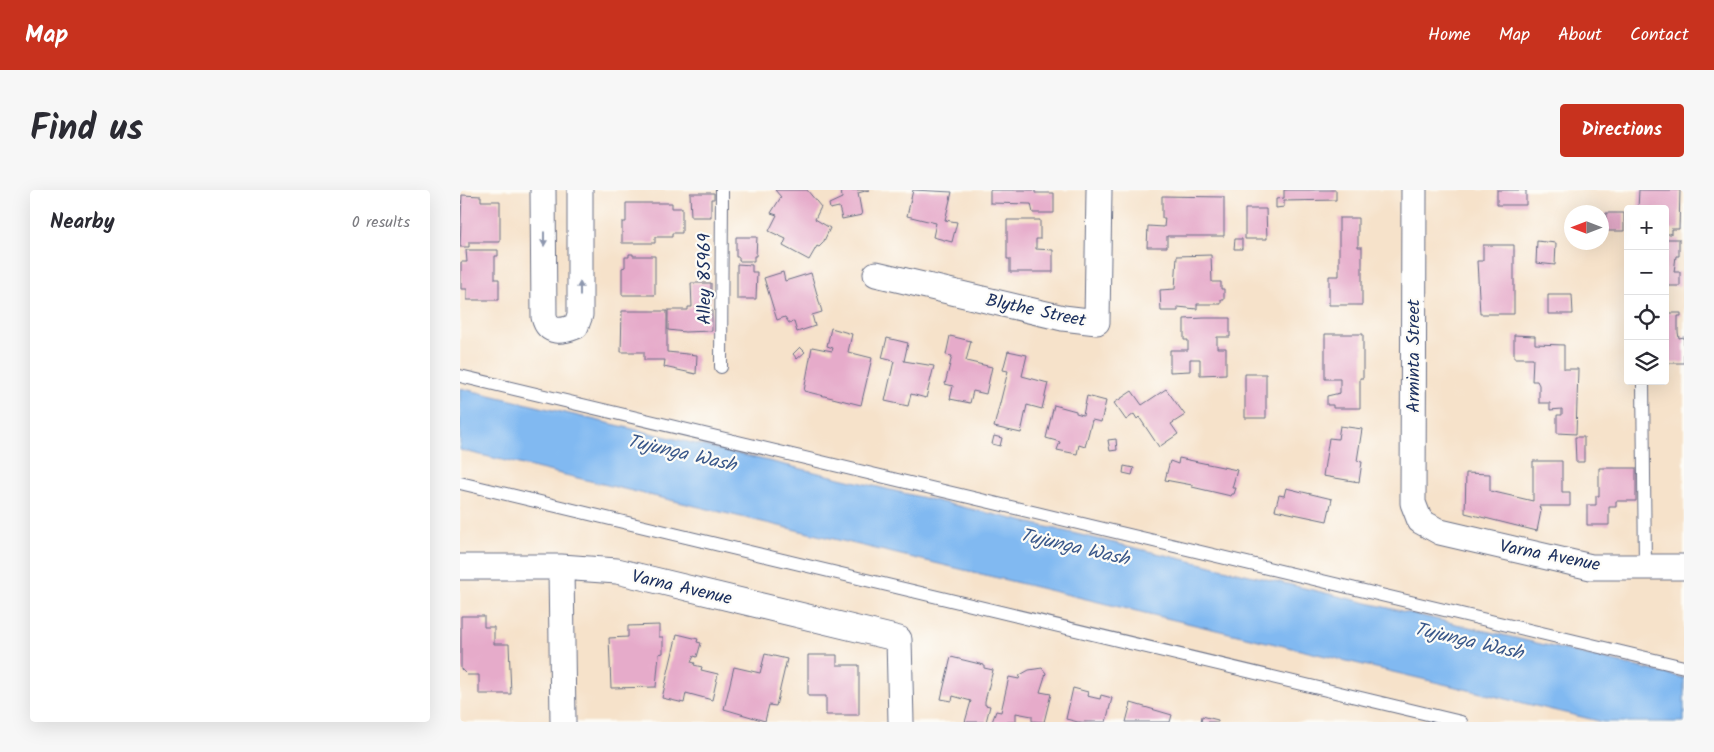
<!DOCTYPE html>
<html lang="en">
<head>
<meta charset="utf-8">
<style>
  :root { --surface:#fff; --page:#f7f7f7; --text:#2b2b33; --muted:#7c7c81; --line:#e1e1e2; --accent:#c8321e }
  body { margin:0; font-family:Kalam,sans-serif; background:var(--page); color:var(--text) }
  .controls { position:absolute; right:15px; top:15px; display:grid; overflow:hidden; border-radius:5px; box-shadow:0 5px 20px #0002 }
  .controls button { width:45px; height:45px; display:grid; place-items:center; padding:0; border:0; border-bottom:1px solid var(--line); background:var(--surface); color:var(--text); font:25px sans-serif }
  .compass { position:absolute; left:1104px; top:15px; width:45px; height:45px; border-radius:50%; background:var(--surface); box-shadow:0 5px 20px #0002; rotate:270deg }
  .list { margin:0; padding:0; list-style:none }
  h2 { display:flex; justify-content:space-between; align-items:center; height:65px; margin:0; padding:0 20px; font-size:21px }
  h2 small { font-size:16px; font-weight:400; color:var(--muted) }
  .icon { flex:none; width:28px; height:28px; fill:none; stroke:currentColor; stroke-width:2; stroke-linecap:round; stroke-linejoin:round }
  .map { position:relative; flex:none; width:1224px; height:532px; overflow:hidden; border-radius:5px }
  header { display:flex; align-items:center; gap:30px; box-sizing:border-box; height:70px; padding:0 25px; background:var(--accent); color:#fff }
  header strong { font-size:24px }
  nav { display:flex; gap:28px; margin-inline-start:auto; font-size:18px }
  .intro { display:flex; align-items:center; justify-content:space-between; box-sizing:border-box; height:120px; padding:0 30px }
  h1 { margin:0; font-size:35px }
  .button { padding:12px 22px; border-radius:5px; background:var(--accent); color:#fff; font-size:18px; font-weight:700 }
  main { display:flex; gap:30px; padding:0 30px }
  aside { flex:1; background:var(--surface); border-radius:5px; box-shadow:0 5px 20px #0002 }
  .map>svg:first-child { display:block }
</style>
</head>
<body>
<header>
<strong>Map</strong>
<nav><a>Home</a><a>Map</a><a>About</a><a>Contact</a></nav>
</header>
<div class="intro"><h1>Find us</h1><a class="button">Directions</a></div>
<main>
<aside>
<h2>Nearby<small>0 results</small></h2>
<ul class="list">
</ul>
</aside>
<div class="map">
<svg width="1224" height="532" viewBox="0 0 1224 532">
  <rect width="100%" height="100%" fill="#fdfcf7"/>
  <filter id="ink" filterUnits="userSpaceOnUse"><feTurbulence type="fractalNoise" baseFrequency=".02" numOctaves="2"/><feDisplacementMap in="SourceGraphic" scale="10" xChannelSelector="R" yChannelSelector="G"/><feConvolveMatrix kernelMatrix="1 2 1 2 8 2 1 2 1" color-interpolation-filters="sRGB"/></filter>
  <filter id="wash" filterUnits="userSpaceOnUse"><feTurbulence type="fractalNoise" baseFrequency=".0096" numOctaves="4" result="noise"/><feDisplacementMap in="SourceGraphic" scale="20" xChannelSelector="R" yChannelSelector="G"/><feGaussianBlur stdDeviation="1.12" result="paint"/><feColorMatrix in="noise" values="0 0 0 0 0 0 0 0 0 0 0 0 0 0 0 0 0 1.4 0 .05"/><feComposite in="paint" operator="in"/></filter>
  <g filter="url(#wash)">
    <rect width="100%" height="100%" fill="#f6e2ca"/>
    <path fill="#81b9f1" stroke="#4e74a8" d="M0,198L1224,488V532H1143L0,260Z"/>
    <g id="blocks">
      <path fill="#e6abca" d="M315,0H347L361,17L355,29L370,38L363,53L359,57L357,56L349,70L323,56L326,49L309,41L317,25L311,23L321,7Z
        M381,0H409L398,3L402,25L382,29L379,17L370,19L369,14L382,8Z
        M453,0L492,2L485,30L497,32L492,52L473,47L476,33L447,26Z
        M530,0H575V3H594V23H573L571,14L530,13Z
        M824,0H876V10L824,11V17L816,18V9L824,8Z
        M1037,0H1066V15H1037Z
        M1179,0H1220L1219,39H1211V44H1205V19H1178Z
        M230,3H254V9H251V27H231Z
        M2,5L21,6V11H40V52H9V57H0Z
        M702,6L764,7V46H707V57H687L688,36L704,37L705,28H702Z
        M166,13H212V18H222V43H212V47H195V53H162V32H166Z
        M785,19H806L807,49H785Z
        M1146,23H1164V41H1146Z
        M879,28H898V57H902V115H869V86H879Z
        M547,30H580V49H576V59L593,60V82H550V69H547Z
        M276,47H297L296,66H294V71H279V67H276Z
        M775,49H782V59H774Z
        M1205,49H1219V66H1216L1214,82H1220V96H1205Z
        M1077,51L1096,53L1095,75L1076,73Z
        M1023,55H1054V124H1020L1017,71H1023Z
        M6,60H38V66H35V89H39V110H7V99H1V72H7Z
        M169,64H173V66H195V105H162V78L165,77V67H169Z
        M751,65L752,92H761V99H764V110H761V114H737V119L718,117V121H701L700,100L715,99L717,66Z
        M277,74L292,75V82H297L296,109H277Z
        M323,82L325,91L351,83L362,122L352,125L355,136L337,142L334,132L329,133L325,127L317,130L304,88Z
        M231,93H251V112H247V116L248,120H252V141L225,142L208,140V120H228V117H232Z
        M1088,105H1112L1113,124H1088Z
        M162,121H207V162L237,165L236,184L204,177L205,170H184V162H161Z
        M1205,123H1221V126H1218V142L1219,148L1224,147V173H1205Z
        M744,128H770V147H757V158H766V184L740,185V169H730V181L710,182V160H728V150H724V129Z
        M371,138L392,144L388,162L412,168L401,215L344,201L352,157L372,161L373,158L367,156Z
        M865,144H903V188H900V218H873V215H867V206L880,203V189H865Z
        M1054,145L1075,146V154L1104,155V179H1118L1116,244L1097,243V225H1102V219L1090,220V213H1079V195L1077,191H1072L1073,168H1054Z
        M490,146L511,151L506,171L532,177L526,204L513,201L510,213L490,209L493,196L485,194L492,166L486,165Z
        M427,148L448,153L444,171L474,176L466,208L451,204L448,216L425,211L434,171L422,168Z
        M340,157L345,162L337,169L333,164Z
        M548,161L567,165L562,186L588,193L582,219L567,215L561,243L534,237L548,181L543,180Z
        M785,184H806V228H785Z
        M706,199L725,225L711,234L718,244L699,257L679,227L677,229L674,224L666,230L654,213L672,201L682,215Z
        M627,206L646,211L641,232L632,230L625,257L619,255L617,264L597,260L600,252L586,248L594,215L616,221V223L623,225Z
        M880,236L902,239L897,271L902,272L899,292L863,286L869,248L878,249Z
        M534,246L542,248L540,256L532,254Z
        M1115,247H1124V272H1116Z
        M656,249L657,260L650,261L648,250Z
        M719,268L777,280L772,298H776L774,304H772L771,306L732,297V295L705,290L710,271L718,274Z
        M1073,271H1102V302H1110V316H1079L1081,321L1077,341L1005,323L1006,283L1030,284V301L1073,311Z
        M664,276L674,278L672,285L663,283Z
        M1139,278H1176V311H1156V317H1149V335H1127V315H1136V306H1139Z
        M826,298L872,309L867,331L815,320L819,305L824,306Z
        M1,426H24V437H34V454H49L51,504H19V485H7L1,479Z
        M199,435V447H203V463L199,464L196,497L151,498L149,448L168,447V436Z
        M217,444L238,449L237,452L241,453L237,467L234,466L231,472L235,473L234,475L242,477L241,480L258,484L252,510L226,503L224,513L202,508Z
        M305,464L327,469L316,516L309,515L305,531L264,519L274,477L300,483Z
        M348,465H377V475H399V525H366V506H348Z
        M491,467L524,475V478L533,480L525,511V515L530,516L526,532H505L511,511L493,506L492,511L481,509Z
        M582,478L586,483L580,502L591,504L584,532L572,531V526L556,523V532H532L536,521L541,522L549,487L559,489L560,485L569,480Z
        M613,498L628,502L627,506L640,509L641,505L652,508L646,532H618L606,529Z
        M671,513L712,525L710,532H666Z
        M742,526L758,530V532H741Z"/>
    </g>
  </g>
  <g filter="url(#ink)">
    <use href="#blocks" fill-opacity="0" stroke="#686e84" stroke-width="1"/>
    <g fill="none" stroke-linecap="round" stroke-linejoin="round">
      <g stroke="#686e84" stroke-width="14">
        <path id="service" d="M261,177L262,0
          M0,186L1224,477
          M1183,191L1185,377
          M0,293L1001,532"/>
      </g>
      <g stroke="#686e84" stroke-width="27">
        <path id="minor" d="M83,0L84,127C88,144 102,142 116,136L120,125V0
          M954,0L953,313L960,331L980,342L1131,377H1224
          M416,84L603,128L637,132L639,0
          M0,377H101L157,381L439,449L441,532
          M101,377L103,532"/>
      </g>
      <use href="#service" stroke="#fff" stroke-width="12"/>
      <use href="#minor" stroke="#fff" stroke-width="25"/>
    </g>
    <defs><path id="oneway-solid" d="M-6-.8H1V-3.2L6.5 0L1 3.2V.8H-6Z" transform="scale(1.25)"/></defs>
    <g fill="#8d97ae">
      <use href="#oneway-solid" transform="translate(84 49) rotate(90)"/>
      <use href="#oneway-solid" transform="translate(120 99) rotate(-90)"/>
    </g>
  </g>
  <g text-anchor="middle" stroke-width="4.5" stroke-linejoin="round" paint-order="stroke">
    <g font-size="18" fill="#1b2f5e" stroke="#fdfcf7">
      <text transform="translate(244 89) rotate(-90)" y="6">Alley 85969</text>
      <text transform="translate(576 120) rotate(12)" y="6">Blythe Street</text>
      <text transform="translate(953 166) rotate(-90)" y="6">Arminta Street</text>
      <text transform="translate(1090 365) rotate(11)" y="6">Varna Avenue</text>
      <text transform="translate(222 397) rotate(13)" y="6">Varna Avenue</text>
    </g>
    <g font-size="19" font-style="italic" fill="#3a588a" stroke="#fdfcf7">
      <text transform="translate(222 262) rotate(13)" y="7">Tujunga Wash</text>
      <text transform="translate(615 356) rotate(13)" y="7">Tujunga Wash</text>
      <text transform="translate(1009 450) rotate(13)" y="7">Tujunga Wash</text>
    </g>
  </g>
</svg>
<div class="controls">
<button>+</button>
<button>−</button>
<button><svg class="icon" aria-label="locate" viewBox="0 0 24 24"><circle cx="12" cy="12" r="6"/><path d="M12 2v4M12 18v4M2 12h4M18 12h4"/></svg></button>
<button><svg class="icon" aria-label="layers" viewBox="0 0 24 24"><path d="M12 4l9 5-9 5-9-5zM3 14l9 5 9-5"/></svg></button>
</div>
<svg class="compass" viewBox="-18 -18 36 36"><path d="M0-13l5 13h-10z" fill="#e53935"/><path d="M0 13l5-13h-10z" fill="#7c7c81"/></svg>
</div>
</main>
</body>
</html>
